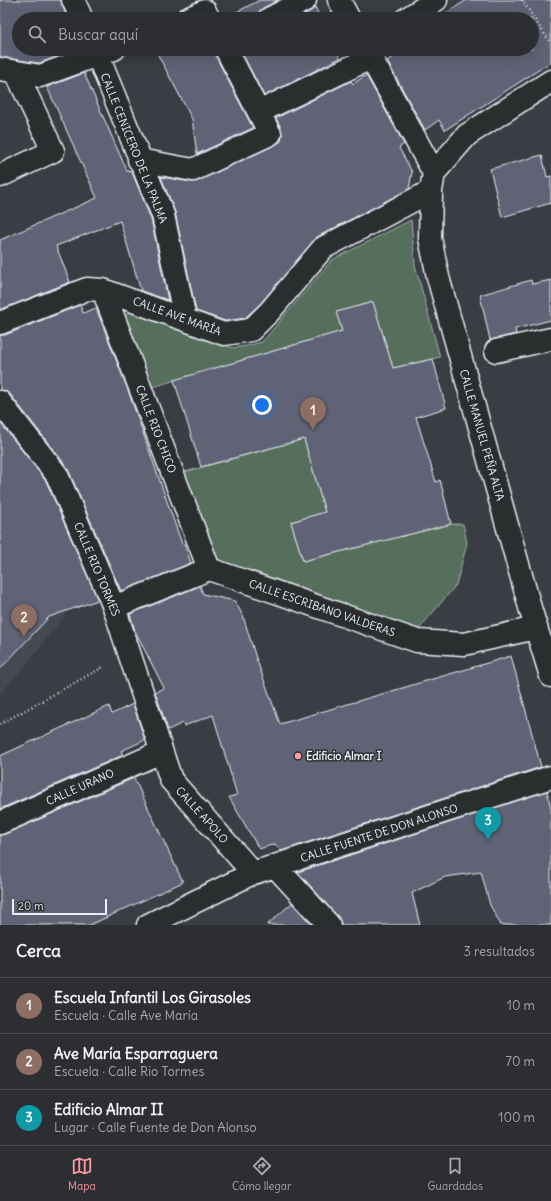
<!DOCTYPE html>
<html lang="es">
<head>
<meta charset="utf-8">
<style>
  :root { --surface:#2c2e32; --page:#383a3e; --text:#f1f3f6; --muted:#a6a8ac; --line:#484a4d; --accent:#ff9aa2 }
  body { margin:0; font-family:Delius,sans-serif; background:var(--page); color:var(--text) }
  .scale { position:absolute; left:12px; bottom:10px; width:95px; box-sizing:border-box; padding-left:4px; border:2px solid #e8f1f8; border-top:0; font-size:11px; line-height:14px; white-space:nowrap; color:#e8f1f8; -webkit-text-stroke:3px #2a2d2e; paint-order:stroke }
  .you { position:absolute; left:262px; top:405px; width:14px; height:14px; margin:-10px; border:3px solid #fff; border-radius:50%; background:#1a73e8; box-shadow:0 0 0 6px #1a73e833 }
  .badge { display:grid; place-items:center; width:26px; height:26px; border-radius:50%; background:var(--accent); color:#fff; font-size:13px; font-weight:700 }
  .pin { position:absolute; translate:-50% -33px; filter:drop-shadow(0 1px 2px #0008) }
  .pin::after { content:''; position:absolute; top:21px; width:14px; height:12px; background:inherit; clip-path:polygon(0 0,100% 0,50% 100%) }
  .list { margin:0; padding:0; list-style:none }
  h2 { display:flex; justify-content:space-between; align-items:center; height:52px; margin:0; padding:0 16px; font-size:17px }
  h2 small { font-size:13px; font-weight:400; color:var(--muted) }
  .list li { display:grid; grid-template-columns:26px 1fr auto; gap:12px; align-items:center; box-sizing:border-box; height:56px; padding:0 16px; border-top:1px solid var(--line) }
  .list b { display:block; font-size:15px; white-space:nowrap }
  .list p { margin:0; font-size:13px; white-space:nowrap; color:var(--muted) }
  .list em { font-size:13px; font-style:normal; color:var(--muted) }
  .icon { flex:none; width:22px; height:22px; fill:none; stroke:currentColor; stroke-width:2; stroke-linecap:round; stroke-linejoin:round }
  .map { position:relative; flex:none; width:551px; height:925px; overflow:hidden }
  .search { position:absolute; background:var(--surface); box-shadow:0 4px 16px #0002; left:12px; right:12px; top:12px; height:44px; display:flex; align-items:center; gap:10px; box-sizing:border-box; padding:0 14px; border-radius:22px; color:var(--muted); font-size:15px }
  .sheet { height:220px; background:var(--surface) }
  nav { display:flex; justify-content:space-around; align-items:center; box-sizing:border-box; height:56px; border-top:1px solid var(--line); background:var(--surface); font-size:11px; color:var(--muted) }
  nav a { display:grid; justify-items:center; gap:2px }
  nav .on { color:var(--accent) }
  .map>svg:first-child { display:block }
</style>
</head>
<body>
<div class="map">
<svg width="551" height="925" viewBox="0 0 551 925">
  <rect width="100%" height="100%" fill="#3a3d43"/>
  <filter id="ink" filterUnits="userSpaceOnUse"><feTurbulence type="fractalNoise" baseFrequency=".025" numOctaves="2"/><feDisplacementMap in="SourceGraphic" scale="8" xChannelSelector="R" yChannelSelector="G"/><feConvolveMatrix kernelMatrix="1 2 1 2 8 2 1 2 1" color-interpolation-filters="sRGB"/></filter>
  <g filter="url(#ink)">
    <path fill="#454852" d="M0,528L68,611L28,663L0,694Z"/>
    <path fill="#576e5b" stroke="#a0b0aa" d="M411,220L415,265L440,357L393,368L373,302L337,312L342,331L149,388L126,323L125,316L129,312L233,348L246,346L262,342L332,260Z
      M304,439L325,512L291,522L303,561L451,524H463L467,543L456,585L419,629L212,560L181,473Z"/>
    <path fill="#606375" stroke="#e8f1f8" d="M0,0H61L62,5L68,19H19V49L76,50L39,63L0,57Z
      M260,0H278L263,8L258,13L257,19H223Z
      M467,0H551V62L445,130L439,120L425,130L387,61L404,49H532V19H436Z
      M315,7L321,19H296L311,11Z
      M165,49H214L215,55L253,128L197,154L192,119L157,53Z
      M240,49H336L340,58L264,96Z
      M84,73L127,171L132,172L151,219L168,300L141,291L120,221L56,246L70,282L0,310V240L97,198L47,87Z
      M366,75L404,144L399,148L412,172L409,189L317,237L261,303L245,318L225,321L196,311L175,212L161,177L191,182L198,181L275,145L281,141L282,134L281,128L276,118L351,81L353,84Z
      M542,155L547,177L551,176V203L502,217L490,169Z
      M531,280L532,284L551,280V320L515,329L516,334L490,340L480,295Z
      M373,302L393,368L433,359L446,408L416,417L436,482L440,480L451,524L303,561L291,522L325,512L304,439L201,467L174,380L342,331L336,312Z
      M80,305L83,313L96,308L128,390L182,544L184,543L191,563L121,591L67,467L10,394L5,391L0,390V335H5Z
      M0,422L46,481L98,600L49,617L0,669Z
      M200,586L203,594L235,601L243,616L256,658L280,724L511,656L541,767L281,851L275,844L259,849L229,797L237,795L213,715L184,726L183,723L168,730L155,692L164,688L135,631L130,614Z
      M133,704L145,740L121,751L123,755L0,809V756L109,706L112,714Z
      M134,778L183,882L90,925H0V835L5,834Z
      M547,791L551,808V925H501L490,905L481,872L445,877L412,893L420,925H341L338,917L298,872Z
      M292,903L312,925H267Z"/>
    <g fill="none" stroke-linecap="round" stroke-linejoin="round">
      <g stroke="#e8f1f8" stroke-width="25">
        <path id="minor" d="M73,0L82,19
          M339,0L349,19
          M187,19L205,11L209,19
          M269,19L305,0
          M406,19L436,0
          M95,49L163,215L185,319
          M366,49L434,173
          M0,69L40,76L114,49
          M551,81L467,135L434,173L431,191L430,238L438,277L531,611L551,676
          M259,112L370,58
          M139,160L193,170L270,134L226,49
          M0,176L53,151L16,72
          M103,290L209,569
          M0,323L87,289L103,290L224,334L251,330L270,311L323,248L431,191
          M496,351L551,339
          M0,402L57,475L114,607L171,780L253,873
          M114,607L209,569L417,641L464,644L536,628
          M0,823L161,752
          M275,866L329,925
          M148,925L253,873L551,777"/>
      </g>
      <path stroke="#e8f1f8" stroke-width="2.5" stroke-dasharray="1 3" stroke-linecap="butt" d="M522,0L551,44
        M0,724L105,666"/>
      <use href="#minor" stroke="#2a2d2e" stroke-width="22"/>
    </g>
  </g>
  <circle fill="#ff9aa2" stroke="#2a2d2e" stroke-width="1.5" cx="298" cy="756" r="4"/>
  <g text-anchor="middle" stroke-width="3" stroke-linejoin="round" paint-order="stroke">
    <g font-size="11" fill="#e8f1f8" stroke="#2a2d2e">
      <text transform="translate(134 148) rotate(68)" y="4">CALLE CENICERO DE LA PALMA</text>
      <text transform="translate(177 316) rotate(20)" y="4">CALLE AVE MARÍA</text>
      <text transform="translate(156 429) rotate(69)" y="4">CALLE RIO CHICO</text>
      <text transform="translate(482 435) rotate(74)" y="4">CALLE MANUEL PEÑA ALTA</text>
      <text transform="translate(97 569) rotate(67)" y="4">CALLE RIO TORMES</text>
      <text transform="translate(322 608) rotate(19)" y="4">CALLE ESCRIBANO VALDERAS</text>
      <text transform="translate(80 787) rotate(-24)" y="4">CALLE URANO</text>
      <text transform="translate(202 815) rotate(48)" y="4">CALLE APOLO</text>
      <text transform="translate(379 833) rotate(-18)" y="4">CALLE FUENTE DE DON ALONSO</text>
    </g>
    <g font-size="11" font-weight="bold" fill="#e8f1f8" stroke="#2a2d2e" text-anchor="start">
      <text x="306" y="760">Edificio Almar I</text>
    </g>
  </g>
</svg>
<div class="scale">20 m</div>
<div class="you"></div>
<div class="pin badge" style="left:313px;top:430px;background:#8d6e63">1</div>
<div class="pin badge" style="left:24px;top:637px;background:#8d6e63">2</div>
<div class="pin badge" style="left:488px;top:840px;background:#0f9aa8">3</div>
<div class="search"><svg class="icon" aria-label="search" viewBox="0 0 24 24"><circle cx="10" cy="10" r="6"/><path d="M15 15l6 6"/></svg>Buscar aquí</div>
</div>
<section class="sheet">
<h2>Cerca<small>3 resultados</small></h2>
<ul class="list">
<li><span class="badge" style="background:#8d6e63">1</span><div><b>Escuela Infantil Los Girasoles</b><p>Escuela · Calle Ave María</p></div><em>10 m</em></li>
<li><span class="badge" style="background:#8d6e63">2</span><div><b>Ave María Esparraguera</b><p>Escuela · Calle Rio Tormes</p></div><em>70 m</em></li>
<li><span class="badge" style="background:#0f9aa8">3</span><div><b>Edificio Almar II</b><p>Lugar · Calle Fuente de Don Alonso</p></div><em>100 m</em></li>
</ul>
</section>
<nav>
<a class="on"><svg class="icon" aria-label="map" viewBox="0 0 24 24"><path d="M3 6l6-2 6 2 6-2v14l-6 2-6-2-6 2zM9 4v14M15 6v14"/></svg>Mapa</a>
<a><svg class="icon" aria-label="directions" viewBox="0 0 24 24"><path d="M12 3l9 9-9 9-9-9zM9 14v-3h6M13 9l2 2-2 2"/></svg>Cómo llegar</a>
<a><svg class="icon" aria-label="saved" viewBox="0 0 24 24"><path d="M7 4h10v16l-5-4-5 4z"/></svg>Guardados</a>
</nav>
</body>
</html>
